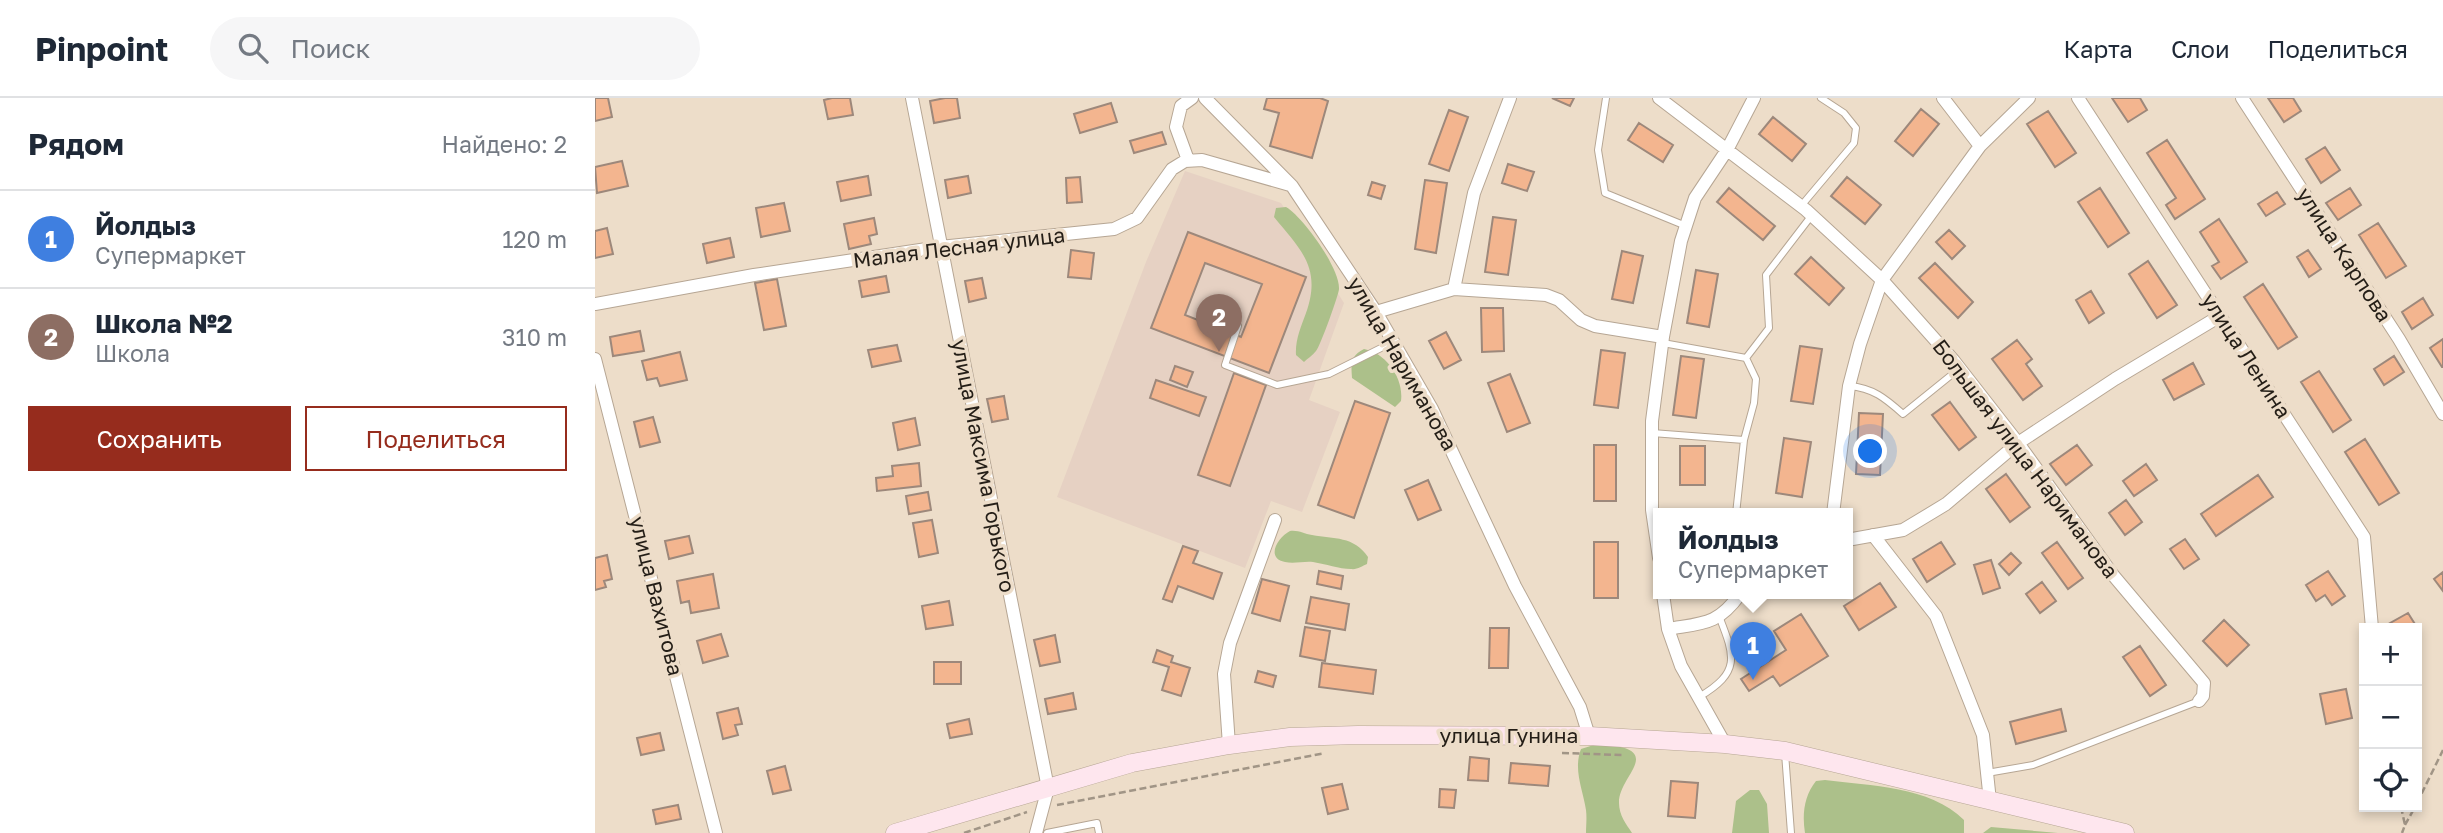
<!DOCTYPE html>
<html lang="ru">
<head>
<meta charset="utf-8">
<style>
  :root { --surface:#fff; --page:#f6f6f7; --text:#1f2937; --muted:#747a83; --line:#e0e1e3; --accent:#962c1d }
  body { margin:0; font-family:"Golos Text",sans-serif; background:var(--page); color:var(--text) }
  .controls { position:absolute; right:21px; bottom:21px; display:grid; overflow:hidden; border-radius:0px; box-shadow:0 4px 10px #0003 }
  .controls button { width:63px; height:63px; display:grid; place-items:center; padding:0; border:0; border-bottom:2px solid var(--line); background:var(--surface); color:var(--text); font:35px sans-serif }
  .you { position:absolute; left:1276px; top:354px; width:24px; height:24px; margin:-18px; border:5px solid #fff; border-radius:50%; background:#1a73e8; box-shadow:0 0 0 10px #1a73e833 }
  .badge { display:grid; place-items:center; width:46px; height:46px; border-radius:50%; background:var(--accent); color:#fff; font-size:23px; font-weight:700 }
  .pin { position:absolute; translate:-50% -58px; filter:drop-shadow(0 2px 4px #0008) }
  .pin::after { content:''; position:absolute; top:37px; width:24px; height:21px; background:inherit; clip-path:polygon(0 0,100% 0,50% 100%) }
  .popup { position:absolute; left:1058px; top:410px; width:200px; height:91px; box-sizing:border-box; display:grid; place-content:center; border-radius:0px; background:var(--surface); filter:drop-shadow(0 2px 5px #0005); font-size:23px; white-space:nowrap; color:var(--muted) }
  .popup b { font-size:26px; color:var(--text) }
  .popup::after { content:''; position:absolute; left:50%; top:100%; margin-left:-14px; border:14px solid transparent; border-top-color:var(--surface) }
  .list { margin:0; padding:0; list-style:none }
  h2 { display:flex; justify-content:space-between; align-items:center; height:91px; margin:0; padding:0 28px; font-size:30px }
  h2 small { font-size:23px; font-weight:400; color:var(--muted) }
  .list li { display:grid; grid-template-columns:46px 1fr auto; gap:21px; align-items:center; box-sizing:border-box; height:98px; padding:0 28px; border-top:2px solid var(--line) }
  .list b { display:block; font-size:26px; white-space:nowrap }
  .list p { margin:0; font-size:23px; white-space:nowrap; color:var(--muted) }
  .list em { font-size:23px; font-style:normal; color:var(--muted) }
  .actions { display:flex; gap:14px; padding:21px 28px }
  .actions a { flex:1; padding:16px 0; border:2px solid var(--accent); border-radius:0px; text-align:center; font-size:24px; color:var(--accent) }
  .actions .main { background:var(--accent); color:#fff }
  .icon { flex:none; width:38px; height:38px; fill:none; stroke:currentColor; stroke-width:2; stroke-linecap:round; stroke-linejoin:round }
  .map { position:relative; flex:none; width:1848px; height:735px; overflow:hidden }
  header { display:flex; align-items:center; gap:42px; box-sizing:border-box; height:98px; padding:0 35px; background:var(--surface); border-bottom:2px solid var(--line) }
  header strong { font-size:33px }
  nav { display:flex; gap:38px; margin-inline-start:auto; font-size:24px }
  .search { width:490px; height:63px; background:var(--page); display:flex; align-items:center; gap:18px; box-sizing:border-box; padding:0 24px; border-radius:38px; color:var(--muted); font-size:26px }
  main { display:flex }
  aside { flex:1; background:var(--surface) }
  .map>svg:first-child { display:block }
</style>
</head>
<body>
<header>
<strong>Pinpoint</strong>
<div class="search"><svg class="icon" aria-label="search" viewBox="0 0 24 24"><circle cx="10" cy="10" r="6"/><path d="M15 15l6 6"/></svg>Поиск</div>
<nav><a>Карта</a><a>Слои</a><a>Поделиться</a></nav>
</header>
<main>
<aside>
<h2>Рядом<small>Найдено: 2</small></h2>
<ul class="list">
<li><span class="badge" style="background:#3f7fe0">1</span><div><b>Йолдыз</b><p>Супермаркет</p></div><em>120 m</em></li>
<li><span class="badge" style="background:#8d6e63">2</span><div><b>Школа №2</b><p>Школа</p></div><em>310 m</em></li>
</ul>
<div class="actions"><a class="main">Сохранить</a><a>Поделиться</a></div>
</aside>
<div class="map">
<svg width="1848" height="735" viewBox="0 0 1848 735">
  <rect width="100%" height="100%" fill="#edddc9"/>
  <path fill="#e6d1c3" d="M590,73L686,105L749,205L714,302L745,314L707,414L676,403L650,470L462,399L551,164Z"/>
  <path fill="#acc08a" d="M691,109C708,119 745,170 744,191C744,196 725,249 721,253C718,257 712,261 709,264L701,257C700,242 706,229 711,215C727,170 706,152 679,119L681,110Z
    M769,251C791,255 809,280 806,303L800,309L757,280C756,266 755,258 769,251Z
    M695,433C704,432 709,436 717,437C739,441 759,438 773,459L772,466C767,468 762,472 756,471C744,471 731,466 718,464C709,463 699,466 690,464C670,460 683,439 695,433Z
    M1002,646C1075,650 1023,677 1024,705C1024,717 1031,726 1037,735H991C991,728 992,720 991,712C988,692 978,672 986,651Z
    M1230,682C1275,688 1335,688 1369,722V735H1210C1207,716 1209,698 1221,683Z
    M1155,692H1164L1172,706L1174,735H1137L1141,703Z
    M1396,729L1463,735H1388Z"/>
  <path fill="#f3b58f" stroke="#9d887b" stroke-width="2" fill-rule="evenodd" d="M0,0H13L17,19L0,23Z
    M237,0H255L258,17L233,21L229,2Z
    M350,0H362L365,20L339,25L335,3Z
    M672,0H725L733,3L717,60L675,48L684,15L669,11Z
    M957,0H979L975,8Z
    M1517,0H1545L1552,12L1533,24Z
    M1673,0H1698L1706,13L1689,24Z
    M516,5L522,24L485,35L479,16Z
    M1326,11L1344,26L1318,58L1300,43Z
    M854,12L873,19L854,73L834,66Z
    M1453,13L1481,55L1460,69L1432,26Z
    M1178,19L1211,46L1197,63L1164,36Z
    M1044,25L1078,47L1068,64L1033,42Z
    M567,34L571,46L539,55L535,43Z
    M1572,42L1610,101L1580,121L1571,107L1581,100L1552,55Z
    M1730,49L1745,72L1726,85L1711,61Z
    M27,63L33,88L2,95L0,69Z
    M913,66L939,74L932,93L907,85Z
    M273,78L276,97L246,103L242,84Z
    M373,78L376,95L353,100L350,82Z
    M485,79L487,104L472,105L471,80Z
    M1252,79L1286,107L1270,126L1236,98Z
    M830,82L852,85L841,155L820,151Z
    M777,84L790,88L786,101L773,97Z
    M1134,90L1180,128L1168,142L1122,104Z
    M1505,90L1534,135L1513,149L1483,104Z
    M1755,90L1766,107L1743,122L1731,105Z
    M1682,94L1690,106L1671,118L1663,106Z
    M189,105L195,133L166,139L161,110Z
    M898,119L921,122L913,177L890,174Z
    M279,120L282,136L274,138L276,146L254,151L249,126Z
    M1624,121L1652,164L1626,181L1617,168L1624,164L1605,134Z
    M1783,125L1811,168L1791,180L1764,137Z
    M12,130L18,156L0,160V133Z
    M1354,132L1370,148L1357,161L1341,144Z
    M593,134L711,179L674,275L556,230ZM610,165L667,186L646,239L590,217Z
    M135,140L139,159L112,165L108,146Z
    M476,152L499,155L496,181L473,179Z
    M1713,152L1726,171L1714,179L1702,159Z
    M1027,153L1048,158L1038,205L1017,201Z
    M1216,159L1249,190L1234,207L1200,176Z
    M1553,163L1582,207L1562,220L1534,176Z
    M1340,165L1378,204L1363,220L1324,180Z
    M1101,172L1123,176L1114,229L1092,225Z
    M291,178L294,194L267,199L264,183Z
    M387,180L391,200L374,204L370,183Z
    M182,181L191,228L169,232L160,185Z
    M1668,186L1702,239L1683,251L1649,199Z
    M1496,193L1509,215L1494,225L1481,202Z
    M1828,200L1838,217L1817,231L1807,214Z
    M886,210H908L909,253L887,254Z
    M45,233L49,253L18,258L15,239Z
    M851,234L866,262L849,271L834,243Z
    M1848,241V269H1847L1835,250Z
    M1422,242L1437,261L1431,266L1447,288L1428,302L1397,261Z
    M302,247L306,263L277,269L273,252Z
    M1205,248L1227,251L1218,306L1196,303Z
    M1006,252L1030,255L1023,310L999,307Z
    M85,254L92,282L65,288L62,280L52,282L47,263Z
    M1086,258L1109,261L1101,320L1078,317Z
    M1799,258L1809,274L1789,287L1779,271Z
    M1598,265L1609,286L1579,302L1568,282Z
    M580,268L598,274L592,289L575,282Z
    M1724,273L1756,322L1738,334L1706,284Z
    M639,275L671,287L635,388L603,377Z
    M915,276L935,325L912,334L893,285Z
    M561,282L611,299L604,318L555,300Z
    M409,298L413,321L397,324L392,301Z
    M760,303L795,315L759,420L723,407Z
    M1355,304L1381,339L1364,352L1337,317Z
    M1264,315L1288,316L1285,377L1261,376Z
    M58,319L65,344L45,349L39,324Z
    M320,320L325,347L303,352L298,325Z
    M1189,340L1216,344L1207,399L1181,395Z
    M1770,341L1804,395L1784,407L1750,354Z
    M999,347H1021V403H999Z
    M1482,347L1497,367L1471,387L1455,366Z
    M1085,348H1110V387H1085Z
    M324,365L326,388L282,393L281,380L298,378L297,368Z
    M1551,366L1562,382L1539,398L1528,383Z
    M1411,376L1435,409L1415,424L1391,391Z
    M1663,377L1678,399L1621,438L1606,416Z
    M833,382L846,412L823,422L810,392Z
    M333,394L336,412L314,416L311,398Z
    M1531,402L1547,424L1530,437L1514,415Z
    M337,422L343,455L324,459L318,425Z
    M94,438L98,455L74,461L70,443Z
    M1590,441L1604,461L1589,471L1575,451Z
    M999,444H1023V500H999Z
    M1346,444L1360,466L1332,484L1318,461Z
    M1462,444L1488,480L1473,491L1447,455Z
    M588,448L603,453L598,465L627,475L618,501L583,488L577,504L568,501Z
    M1416,455L1426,465L1414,477L1404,466Z
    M12,457L17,481L9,483L11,489L0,492V460Z
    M1396,462L1405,490L1388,496L1379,467Z
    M724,473L748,478L746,491L722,486Z
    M1733,473L1750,498L1737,507L1730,497L1721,503L1711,487Z
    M1848,474V493L1839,481Z
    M118,476L124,510L96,515L94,503L86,505L82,483Z
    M667,481L694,488L685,523L657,515Z
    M1447,484L1461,503L1445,515L1431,496Z
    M1285,485L1301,509L1264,532L1249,508Z
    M716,499L754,506L750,532L711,525Z
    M354,503L358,527L331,531L327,508Z
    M1813,515L1823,531L1791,530L1790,528Z
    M1206,516L1233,558L1185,588L1178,578L1154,593L1146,581L1191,552L1179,533Z
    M1629,522L1654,547L1632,568L1608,543Z
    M710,529L735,533L730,563L705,558Z
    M895,530H914L913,570H894Z
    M126,536L133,558L108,565L102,543Z
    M460,537L465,564L445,568L439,542Z
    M1545,548L1571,587L1555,598L1528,559Z
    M562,552L578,558L576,564L595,570L586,598L567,592L574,569L558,564Z
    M339,564H366V586H339Z
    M727,565L781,572L778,596L724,589Z
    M663,573L681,578L678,589L660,584Z
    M1751,591L1757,620L1731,626L1725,596Z
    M478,595L481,611L453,616L450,601Z
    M143,610L147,626L140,627L143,637L128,641L122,615Z
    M1466,611L1471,633L1421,646L1415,624Z
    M374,621L377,636L355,640L352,626Z
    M65,635L69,652L46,657L42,640Z
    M875,659L894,661L893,683L873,682Z
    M916,665L955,668L953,688L914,685Z
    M190,668L196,692L178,696L172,673Z
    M1076,683L1103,685L1100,720L1073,718Z
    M747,686L753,711L733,716L727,690Z
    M845,691L861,692L859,710L844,709Z
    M83,707L86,721L61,726L58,712Z"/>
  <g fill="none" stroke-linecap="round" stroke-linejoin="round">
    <g stroke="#b6a694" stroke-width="8">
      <path id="lane" d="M1011,0L1003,52L1010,95L1091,128
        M1206,108L1259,45L1261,30L1249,15L1226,0
        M643,228L630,267L682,287L734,276L798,244
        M1068,245L1151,260L1174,230L1171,177L1217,117
        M1254,288C1278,290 1290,300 1308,316L1365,270
        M1057,335L1149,342
        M1141,416L1149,342L1159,305L1161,281L1151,260
        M1104,599C1146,574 1140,559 1124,518
        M1190,655L1196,735
        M1392,675L1438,667L1604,603
        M452,735L502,725L504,735"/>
    </g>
    <g stroke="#b6a694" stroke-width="14">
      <path id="street" d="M317,0L453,690L441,735
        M610,0L697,88L781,214L837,311L920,488L985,609L994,638
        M1064,0L1211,112L1287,182L1359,263L1423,345L1518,477L1609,585L1608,598L1604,603
        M1348,0L1385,48
        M1483,0L1769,439L1777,530
        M1647,0L1804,241L1848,316
        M593,62L581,29L586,8L597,0
        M859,191L879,95L915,0
        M0,206L159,177L345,149L519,131L542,120L577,71L590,63L607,62L695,87
        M781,214L859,191L951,197L964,202L986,222L1000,228L1068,239
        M0,261L121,735
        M1238,416L1254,288L1265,246L1287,182L1385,48L1434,0
        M1278,437L1341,518L1388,637L1395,703
        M1252,442L1308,432L1351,406L1423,345L1520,281L1625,218
        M1064,460L1057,412V323L1068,239L1086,143L1100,100L1132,52L1159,0
        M1068,496L1073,531L1086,568L1130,646
        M1073,531C1108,525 1123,527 1145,496
        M634,647L629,576L635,545L680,422"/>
    </g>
    <g stroke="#b6a694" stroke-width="19">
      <path id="secondary" d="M300,735L537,665L634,647L695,639L763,637L994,638L1130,646L1190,653L1530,735"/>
    </g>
    <path stroke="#a19586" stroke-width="2.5" stroke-dasharray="7 3.5" stroke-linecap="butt" d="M967,655L1027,657
      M1822,705L1848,652
      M462,707L730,655
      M1806,709L1810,727L1807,735
      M1810,727L1820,709
      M369,735L432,714"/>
    <use href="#lane" stroke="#fff" stroke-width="6"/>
    <use href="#street" stroke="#fff" stroke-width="12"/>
    <use href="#secondary" stroke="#fee6ee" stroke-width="18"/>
  </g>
  <g text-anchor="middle" stroke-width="7" stroke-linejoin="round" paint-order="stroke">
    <g font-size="21" fill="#241e17" stroke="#edddc9">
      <text transform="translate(364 150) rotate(-7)" y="7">Малая Лесная улица</text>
      <text transform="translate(1749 157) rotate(57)" y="7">улица Карпова</text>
      <text transform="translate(1651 258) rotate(57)" y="7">улица Ленина</text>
      <text transform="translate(807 266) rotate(60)" y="7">улица Нариманова</text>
      <text transform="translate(1430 361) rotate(53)" y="7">Большая улица Нариманова</text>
      <text transform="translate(388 368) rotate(79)" y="7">улица Максима Горького</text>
      <text transform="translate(61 498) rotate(76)" y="7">улица Вахитова</text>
      <text x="914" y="645">улица Гунина</text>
    </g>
  </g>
</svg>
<div class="controls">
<button>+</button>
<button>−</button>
<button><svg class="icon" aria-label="locate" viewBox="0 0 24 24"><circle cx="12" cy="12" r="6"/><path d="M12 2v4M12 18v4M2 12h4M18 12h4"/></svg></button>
</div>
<div class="you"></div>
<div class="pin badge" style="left:1158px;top:582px;background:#3f7fe0">1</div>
<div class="popup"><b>Йолдыз</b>Супермаркет</div>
<div class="pin badge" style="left:624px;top:254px;background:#8d6e63">2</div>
</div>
</main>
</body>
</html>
